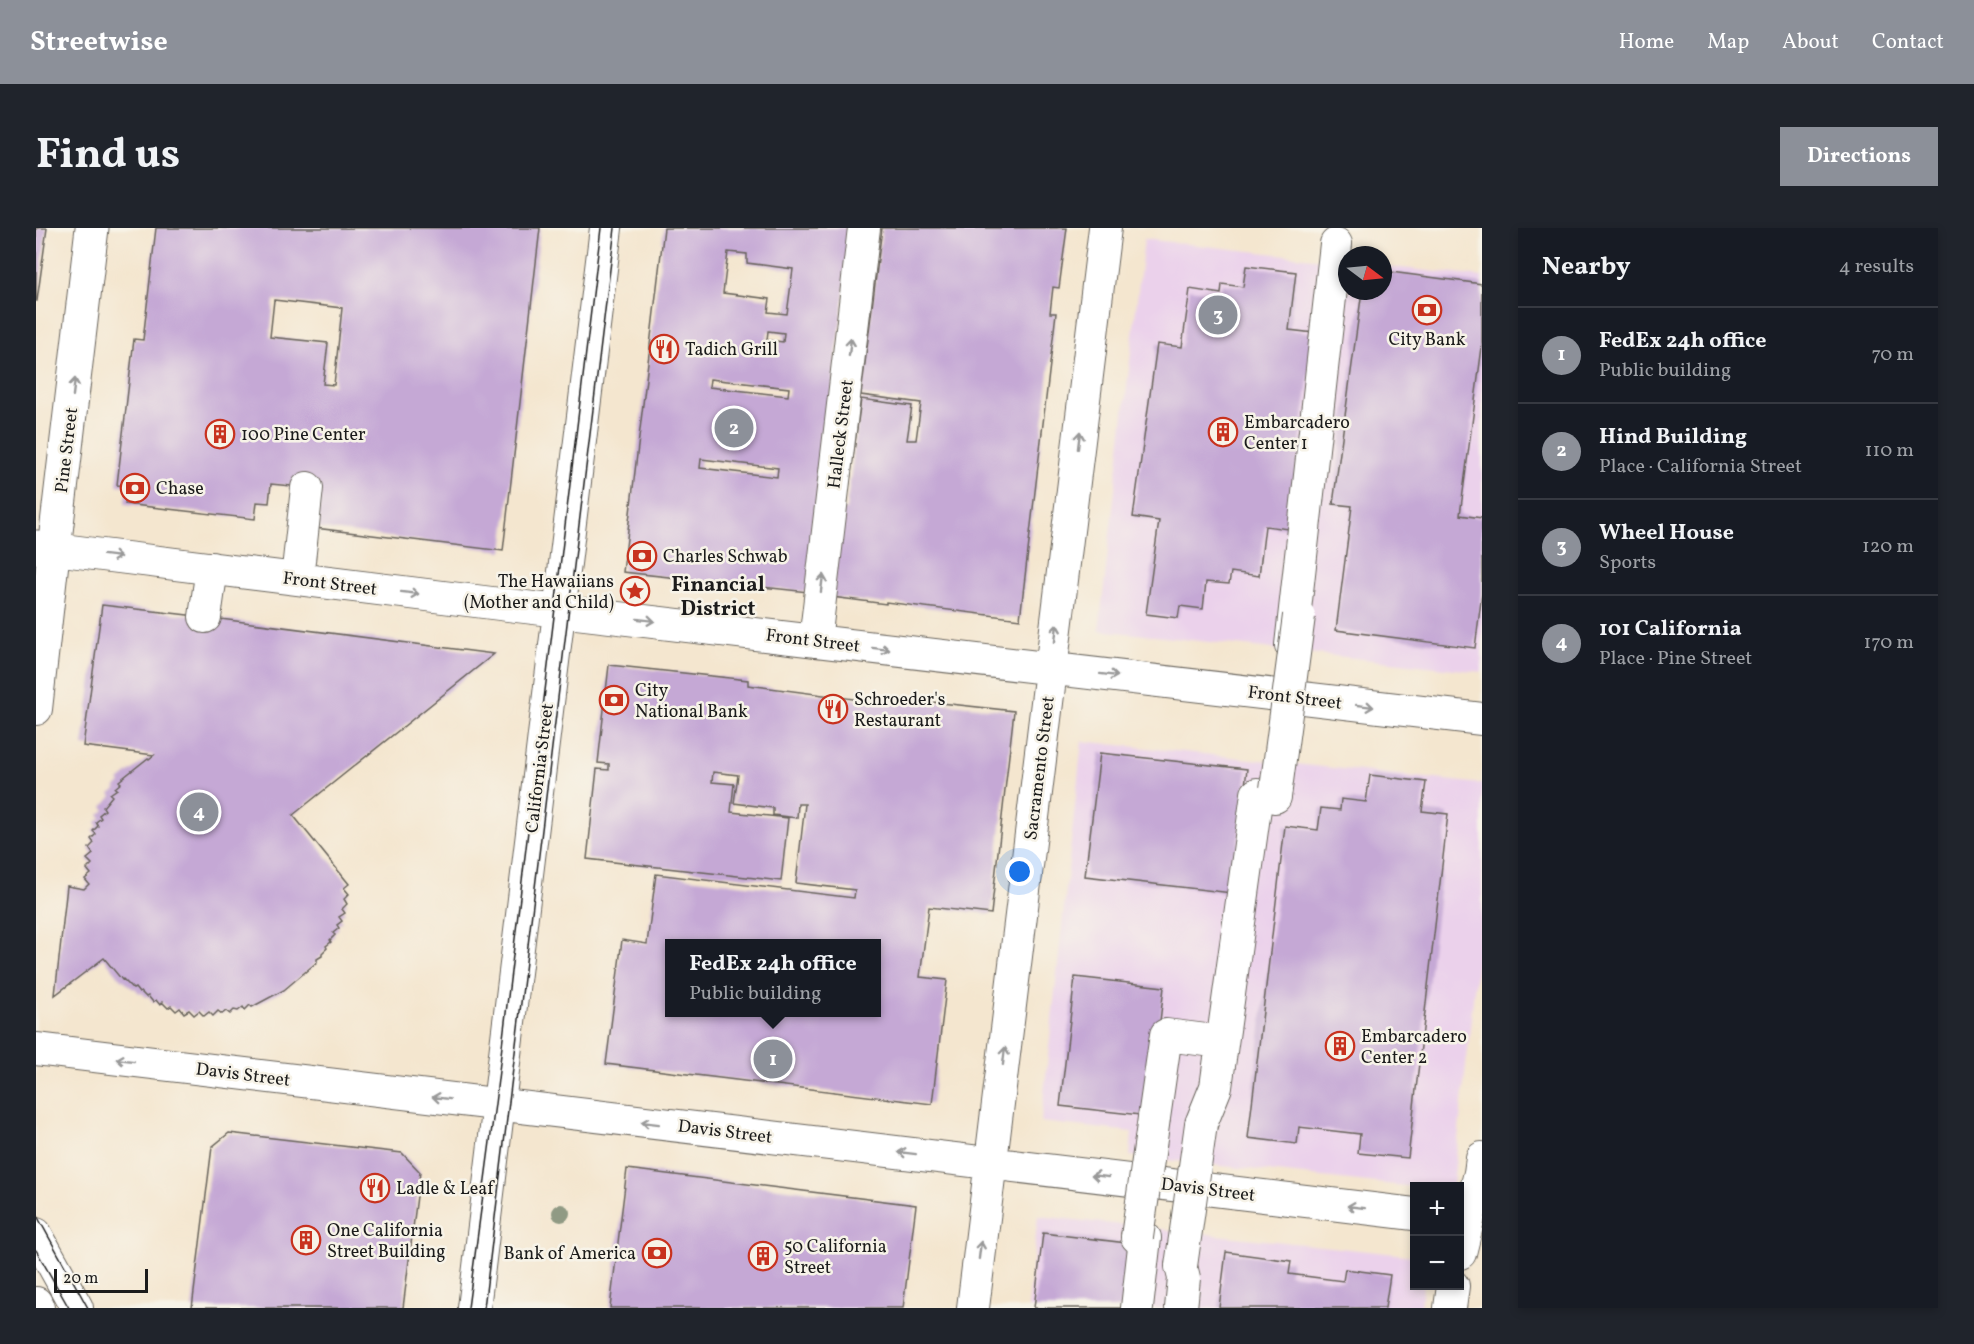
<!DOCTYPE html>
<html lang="en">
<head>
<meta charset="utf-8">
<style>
  :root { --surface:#171b24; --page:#20242c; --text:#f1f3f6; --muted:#9ea1a6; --line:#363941; --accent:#8c9099 }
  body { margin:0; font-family:Vollkorn,serif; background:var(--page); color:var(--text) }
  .controls { position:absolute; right:18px; bottom:18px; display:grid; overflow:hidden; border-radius:0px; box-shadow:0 3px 9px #0003 }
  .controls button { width:54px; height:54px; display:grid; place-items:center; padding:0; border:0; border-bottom:2px solid var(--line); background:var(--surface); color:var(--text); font:30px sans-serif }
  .compass { position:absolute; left:1302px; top:18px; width:54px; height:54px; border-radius:50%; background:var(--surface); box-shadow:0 3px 9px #0003; rotate:106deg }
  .scale { position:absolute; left:18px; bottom:15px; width:94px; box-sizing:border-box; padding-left:6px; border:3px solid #1c1c1c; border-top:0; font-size:16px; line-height:21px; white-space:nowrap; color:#1c1c1c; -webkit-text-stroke:4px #f7f3e8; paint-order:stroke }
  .you { position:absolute; left:984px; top:644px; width:21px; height:21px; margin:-15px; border:4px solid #fff; border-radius:50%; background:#1a73e8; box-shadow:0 0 0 9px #1a73e833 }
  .badge { display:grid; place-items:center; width:39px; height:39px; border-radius:50%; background:var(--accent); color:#fff; font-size:20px; font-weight:700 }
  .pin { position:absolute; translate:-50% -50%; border:3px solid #fff; box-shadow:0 2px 6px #0006 }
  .popup { position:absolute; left:629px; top:711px; width:216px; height:78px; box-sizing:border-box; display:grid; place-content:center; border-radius:0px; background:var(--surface); filter:drop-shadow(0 2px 4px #0005); font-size:20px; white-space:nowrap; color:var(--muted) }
  .popup b { font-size:22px; color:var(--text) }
  .popup::after { content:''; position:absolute; left:50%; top:100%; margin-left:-12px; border:12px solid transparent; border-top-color:var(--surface) }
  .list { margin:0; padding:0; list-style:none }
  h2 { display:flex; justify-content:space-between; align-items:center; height:78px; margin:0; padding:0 24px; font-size:26px }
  h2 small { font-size:20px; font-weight:400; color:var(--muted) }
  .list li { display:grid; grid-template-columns:39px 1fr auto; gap:18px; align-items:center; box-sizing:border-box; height:96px; padding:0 24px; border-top:2px solid var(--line) }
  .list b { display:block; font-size:22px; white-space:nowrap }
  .list p { margin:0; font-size:20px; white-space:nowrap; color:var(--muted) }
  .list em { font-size:20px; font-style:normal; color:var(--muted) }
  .map { position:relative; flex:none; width:1446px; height:1080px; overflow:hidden; border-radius:0px }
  header { display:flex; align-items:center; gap:36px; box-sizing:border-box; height:84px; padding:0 30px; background:var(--accent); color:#fff }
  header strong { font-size:28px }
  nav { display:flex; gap:33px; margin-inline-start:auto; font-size:21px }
  .intro { display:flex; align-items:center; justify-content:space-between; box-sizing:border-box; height:144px; padding:0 36px }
  h1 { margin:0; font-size:42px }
  .button { padding:15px 27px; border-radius:0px; background:var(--accent); color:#fff; font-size:21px; font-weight:700 }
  main { display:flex; gap:36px; padding:0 36px }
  aside { flex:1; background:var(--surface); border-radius:0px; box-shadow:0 3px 9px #0003 }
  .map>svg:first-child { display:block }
</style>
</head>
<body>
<header>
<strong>Streetwise</strong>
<nav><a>Home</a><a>Map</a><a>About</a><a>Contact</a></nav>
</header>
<div class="intro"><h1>Find us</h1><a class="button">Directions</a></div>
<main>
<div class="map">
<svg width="1446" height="1080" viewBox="0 0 1446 1080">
  <rect width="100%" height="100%" fill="#f7f3e8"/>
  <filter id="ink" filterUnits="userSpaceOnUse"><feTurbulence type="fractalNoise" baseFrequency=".0167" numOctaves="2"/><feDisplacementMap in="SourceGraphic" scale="12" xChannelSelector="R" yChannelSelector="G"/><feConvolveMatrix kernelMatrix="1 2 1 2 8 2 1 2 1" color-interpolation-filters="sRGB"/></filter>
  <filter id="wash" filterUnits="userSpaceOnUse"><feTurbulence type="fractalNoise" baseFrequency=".008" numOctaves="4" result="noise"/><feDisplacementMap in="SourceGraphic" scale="24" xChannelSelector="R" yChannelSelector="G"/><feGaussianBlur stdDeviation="1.35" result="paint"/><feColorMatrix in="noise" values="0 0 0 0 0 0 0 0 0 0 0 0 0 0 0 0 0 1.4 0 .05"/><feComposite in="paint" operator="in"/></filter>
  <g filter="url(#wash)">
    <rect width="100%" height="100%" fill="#f4e6cf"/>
    <path fill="#ebd1eb" d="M1108,11L1311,34V63H1347V38L1446,49V444L1063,402Z
      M1046,513L1446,556V688L1417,958L1378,959L1094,928L1096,904L1005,894Z
      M1002,988L1378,1028V1058H1387L1385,1080H992Z"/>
    <g id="blocks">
      <path fill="#c5a8d5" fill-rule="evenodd" d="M0,0H11L1,73H0Z
        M120,0H504L467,323L271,299L276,260L235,256L233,275L221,274L219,291L89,276L91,258L81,257L98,111L107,112ZM238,72L306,80L298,157L287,156L292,115L234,109Z
        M628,0H816L772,364L587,344ZM692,24L711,26V35L757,41L751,86L732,84L734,71L687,65ZM732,103L748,105L747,114L731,112ZM674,151L753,160L752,168L673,159ZM665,231L742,240L741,249L664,240Z
        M846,0H1031L1023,60L1017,59L1014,85H1020L984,391L850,374V376L796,369L807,281L810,282L825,171L876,178L871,212H880L885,175L825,167Z
        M1210,38L1260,44L1253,102L1278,105L1253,301L1229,298L1223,348L1195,344L1193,356L1170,354L1167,381L1144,378L1142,390L1110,386L1123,293L1097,289L1121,116L1146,119L1154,61L1185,66L1186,56L1207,59Z
        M1347,43L1446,56V119L1424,287L1446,290V365L1439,420L1300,402L1316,278L1297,276L1326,63H1347Z
        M66,377L169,389L458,426L257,587L313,656L308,660L313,666L308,671L311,676L306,681L309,685L303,689L306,693L301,697L303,700L297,705L299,707L294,712L295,714L290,718L291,720L286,725V728L281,731V734L248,762L216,779L214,777L209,782L207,779L202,783L198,782L194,786L190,783L186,786L182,783L177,788L173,784L168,788L163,783L158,787L153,782L148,785L144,780L140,783L135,778L132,780L126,774L124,777L120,772L117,774L112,768L110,769L105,764L103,765L99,760L97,761L87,751L86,752L68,730L19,767L31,658L48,661L53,656L49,651L55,646L51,641L56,636L51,631L57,626L53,620L58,615L55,611L60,606L57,603L62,598L60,594L65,590L63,587L69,582L67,579L76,568L74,566L81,561L79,560L85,555L83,553L112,530L113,531L118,527L47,518Z
        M573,437L712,452V457L840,474L841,468L978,483L955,686L893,679L884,749L911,752L896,876L570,836L586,712L611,716L620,646L818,670L819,662L760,655L769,576H762L761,590L737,587V580L698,575L702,547L677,544L676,554L698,556L695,584L752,590L745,653L551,631L561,541L573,542V536L562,535ZM634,716H840V784H634Z
        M1064,525L1211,541L1196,665L1049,648Z
        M1334,547L1390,554L1386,583L1412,586L1372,930L1322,925L1324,906L1263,899L1261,916L1212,910L1249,598L1282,602L1285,580L1304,582L1305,571L1330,574Z
        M1039,749L1128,759L1113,888L1024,878Z
        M193,905L366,925L384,944L367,1080H156L176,919Z
        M591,941L880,977L867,1080H574Z
        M1007,1005L1099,1016L1092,1080H998Z
        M1190,1024L1255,1033L1253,1046L1307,1053L1309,1041L1354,1047L1349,1080H1183Z"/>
    </g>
  </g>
  <g filter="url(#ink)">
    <use href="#blocks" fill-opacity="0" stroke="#68635b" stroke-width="1.5"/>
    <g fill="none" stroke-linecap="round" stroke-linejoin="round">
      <g stroke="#68635b" stroke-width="34">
        <path id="minor" d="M261,351L271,260
          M169,389L176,340
          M779,413L828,0
          M1255,417L1300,16
          M0,481L18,321L472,377L1446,491
          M0,821L1378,986
          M1118,890L1130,807L1186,814
          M1165,896L1180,859L1221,566L1239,569L1240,561
          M0,1006L41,1080
          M1101,1009L1109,1010L1101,1080
          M1424,1025L1444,945L1446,930
          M0,1075L2,1080
          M438,1080L570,0
          M937,1080L1069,0
          M1145,1080L1148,1050L1145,1038
          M1414,1080L1417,1058"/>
      </g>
      <g stroke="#68635b" stroke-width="35">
        <path id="major" d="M0,319L18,321L56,0"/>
      </g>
      <use href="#minor" stroke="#fff" stroke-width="32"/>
      <use href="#major" stroke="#fff" stroke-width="33"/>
      <path stroke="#1c1c1c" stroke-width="1.5" d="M0,986L52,1080
        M0,1022L33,1080
        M432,1080L459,876L565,0
        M448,1080L579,0"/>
      <g stroke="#68635b" stroke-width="34" stroke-linecap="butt">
        <path id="minor-bridge" d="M1240,561L1263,388
          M1101,1009L1118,890
          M1145,1038L1165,896"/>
      </g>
      <use href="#minor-bridge" stroke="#fff" stroke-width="32"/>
    </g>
    <circle fill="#909a84" cx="525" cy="985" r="9"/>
    <defs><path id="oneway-shaft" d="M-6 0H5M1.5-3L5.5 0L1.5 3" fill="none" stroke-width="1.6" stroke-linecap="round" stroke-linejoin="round" transform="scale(1.5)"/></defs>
    <g stroke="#999">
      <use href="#oneway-shaft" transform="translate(814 119) rotate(-83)"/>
      <use href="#oneway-shaft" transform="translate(38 159) rotate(-83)"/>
      <use href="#oneway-shaft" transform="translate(1043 212) rotate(-83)"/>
      <use href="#oneway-shaft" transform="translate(76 328) rotate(7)"/>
      <use href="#oneway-shaft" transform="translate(786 355) rotate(-83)"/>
      <use href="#oneway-shaft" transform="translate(374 365) rotate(7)"/>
      <use href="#oneway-shaft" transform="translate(610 392) rotate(7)"/>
      <use href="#oneway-shaft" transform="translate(1020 405) rotate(-83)"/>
      <use href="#oneway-shaft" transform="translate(845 421) rotate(7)"/>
      <use href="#oneway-shaft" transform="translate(1073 447) rotate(7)"/>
      <use href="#oneway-shaft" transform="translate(1329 478) rotate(7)"/>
      <use href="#oneway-shaft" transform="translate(968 828) rotate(-83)"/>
      <use href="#oneway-shaft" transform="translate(89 832) rotate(-173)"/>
      <use href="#oneway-shaft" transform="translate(405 870) rotate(-173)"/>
      <use href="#oneway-shaft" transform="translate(614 895) rotate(-173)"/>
      <use href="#oneway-shaft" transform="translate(871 925) rotate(-173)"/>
      <use href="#oneway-shaft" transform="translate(1064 948) rotate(-173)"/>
      <use href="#oneway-shaft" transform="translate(1320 979) rotate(-173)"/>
      <use href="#oneway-shaft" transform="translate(944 1022) rotate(-83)"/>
    </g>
  </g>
  <defs>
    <g id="bank-ring" transform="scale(1.5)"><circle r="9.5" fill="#f7f3e8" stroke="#c8321e" stroke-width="1.5"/><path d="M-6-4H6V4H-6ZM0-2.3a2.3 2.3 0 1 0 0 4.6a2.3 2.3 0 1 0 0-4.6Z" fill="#c8321e"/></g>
    <g id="restaurant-ring" transform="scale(1.5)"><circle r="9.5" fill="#f7f3e8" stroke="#c8321e" stroke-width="1.5"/><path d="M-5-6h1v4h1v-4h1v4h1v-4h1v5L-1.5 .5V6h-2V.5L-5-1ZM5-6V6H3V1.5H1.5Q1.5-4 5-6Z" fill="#c8321e"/></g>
    <g id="building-ring" transform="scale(1.5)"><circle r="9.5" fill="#f7f3e8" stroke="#c8321e" stroke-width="1.5"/><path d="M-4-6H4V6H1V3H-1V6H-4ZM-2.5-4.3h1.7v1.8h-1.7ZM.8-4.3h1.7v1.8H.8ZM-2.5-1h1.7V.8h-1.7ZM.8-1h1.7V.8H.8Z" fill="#c8321e"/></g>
    <g id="sight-ring" transform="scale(1.5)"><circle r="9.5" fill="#f7f3e8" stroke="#c8321e" stroke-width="1.5"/><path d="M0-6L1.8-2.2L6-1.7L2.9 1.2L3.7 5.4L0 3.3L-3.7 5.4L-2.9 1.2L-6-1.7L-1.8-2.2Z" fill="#c8321e"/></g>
  </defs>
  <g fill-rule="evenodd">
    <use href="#bank-ring" x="1391" y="82"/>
    <use href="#restaurant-ring" x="628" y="121"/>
    <use href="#building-ring" x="1187" y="204"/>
    <use href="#building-ring" x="184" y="206"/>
    <use href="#bank-ring" x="99" y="260"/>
    <use href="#bank-ring" x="606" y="328"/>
    <use href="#sight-ring" x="599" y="363"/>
    <use href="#bank-ring" x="578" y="472"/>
    <use href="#restaurant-ring" x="797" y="481"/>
    <use href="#building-ring" x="1304" y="818"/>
    <use href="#restaurant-ring" x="339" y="960"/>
    <use href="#building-ring" x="270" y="1012"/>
    <use href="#bank-ring" x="621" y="1025"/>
    <use href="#building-ring" x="727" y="1028"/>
  </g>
  <g text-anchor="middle" stroke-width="5" stroke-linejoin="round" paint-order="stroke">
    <g font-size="18" fill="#1c1c1c" stroke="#f7f3e8" text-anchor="start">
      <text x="1391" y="117" text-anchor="middle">City Bank</text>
      <text x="649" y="127">Tadich Grill</text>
      <text x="1208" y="200">Embarcadero<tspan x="1208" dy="21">Center 1</tspan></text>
      <text x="205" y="212">100 Pine Center</text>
      <text x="120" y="266">Chase</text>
      <text x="627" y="334">Charles Schwab</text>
      <text x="578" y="359" text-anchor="end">The Hawaiians<tspan x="578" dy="21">(Mother and Child)</tspan></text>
      <text x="599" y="468">City<tspan x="599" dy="21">National Bank</tspan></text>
      <text x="818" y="477">Schroeder's<tspan x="818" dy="21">Restaurant</tspan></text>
      <text x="1325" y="814">Embarcadero<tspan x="1325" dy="21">Center 2</tspan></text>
      <text x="360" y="966">Ladle &amp; Leaf</text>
      <text x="291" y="1008">One California<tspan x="291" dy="21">Street Building</tspan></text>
      <text x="748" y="1024">50 California<tspan x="748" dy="21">Street</tspan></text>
      <text x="600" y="1031" text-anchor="end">Bank of America</text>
    </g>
    <g font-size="18" fill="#1c1c1c" stroke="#f7f3e8">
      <text transform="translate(804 206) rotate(-83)" y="6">Halleck Street</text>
      <text transform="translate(30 222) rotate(-83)" y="6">Pine Street</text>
      <text transform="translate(294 355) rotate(7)" y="6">Front Street</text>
      <text transform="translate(777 412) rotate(7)" y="6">Front Street</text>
      <text transform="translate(1259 469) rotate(7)" y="6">Front Street</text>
      <text transform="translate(503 540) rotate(-83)" y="6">California Street</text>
      <text transform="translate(1003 540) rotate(-83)" y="6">Sacramento Street</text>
      <text transform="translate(207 846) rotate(7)" y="6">Davis Street</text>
      <text transform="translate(689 903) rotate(7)" y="6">Davis Street</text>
      <text transform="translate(1172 961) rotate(7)" y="6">Davis Street</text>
    </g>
    <g font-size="21" font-weight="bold" fill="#1c1c1c" stroke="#f7f3e8">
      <text x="682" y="363">Financial<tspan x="682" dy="24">District</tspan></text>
    </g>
  </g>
</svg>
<div class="controls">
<button>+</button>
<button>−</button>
</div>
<svg class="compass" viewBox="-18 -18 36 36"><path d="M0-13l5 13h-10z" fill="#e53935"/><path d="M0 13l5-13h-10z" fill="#9ea1a6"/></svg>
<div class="scale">20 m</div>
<div class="you"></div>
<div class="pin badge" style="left:737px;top:831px">1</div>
<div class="popup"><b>FedEx 24h office</b>Public building</div>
<div class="pin badge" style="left:698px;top:200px">2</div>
<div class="pin badge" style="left:1182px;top:87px">3</div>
<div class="pin badge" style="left:163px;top:584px">4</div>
</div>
<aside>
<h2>Nearby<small>4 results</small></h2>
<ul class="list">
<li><span class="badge">1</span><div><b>FedEx 24h office</b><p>Public building</p></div><em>70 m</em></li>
<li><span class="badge">2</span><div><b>Hind Building</b><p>Place · California Street</p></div><em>110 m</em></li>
<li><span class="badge">3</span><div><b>Wheel House</b><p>Sports</p></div><em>120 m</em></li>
<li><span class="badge">4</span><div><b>101 California</b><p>Place · Pine Street</p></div><em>170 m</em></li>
</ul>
</aside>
</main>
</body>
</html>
